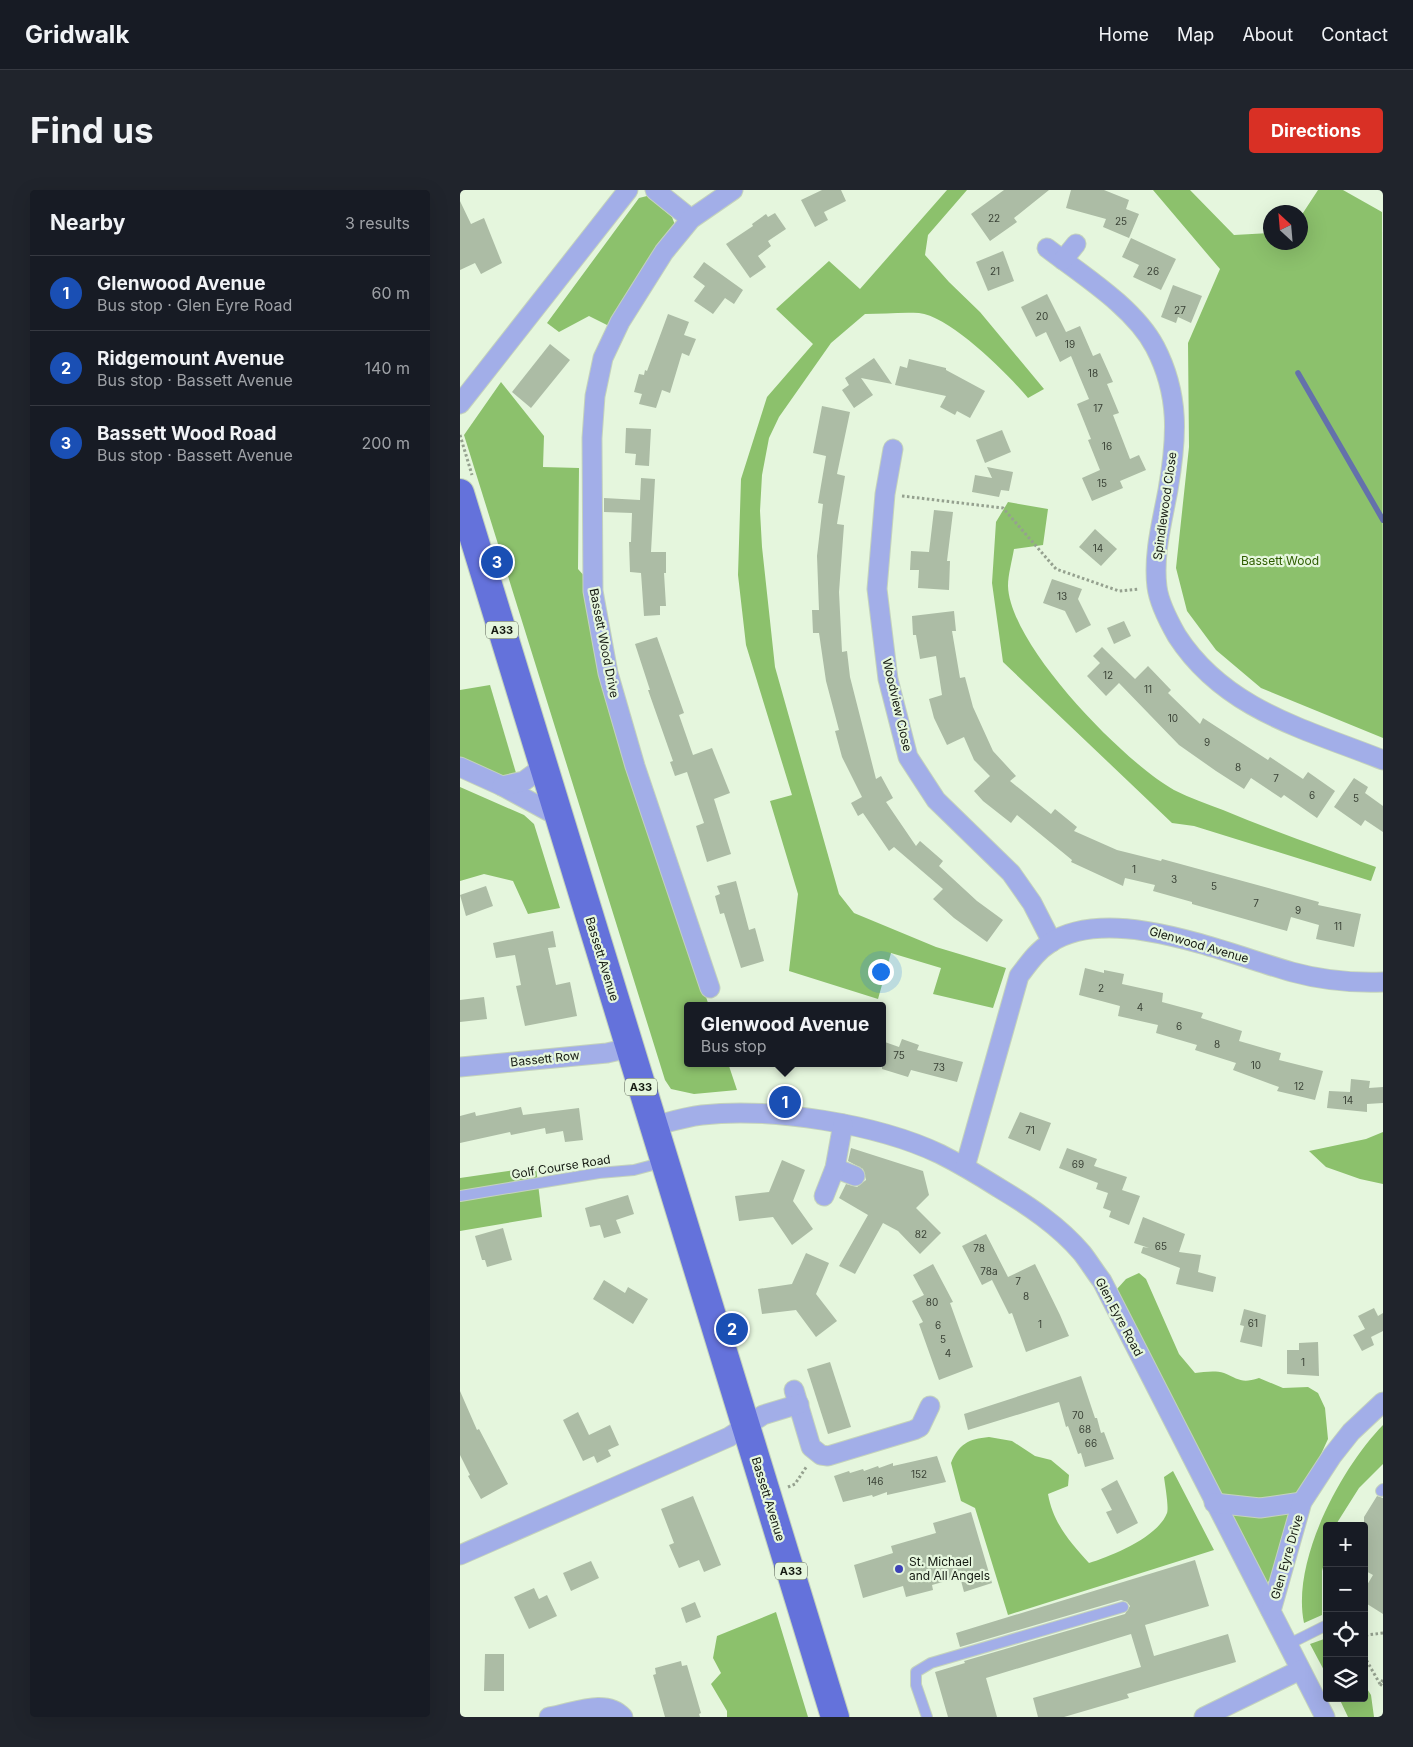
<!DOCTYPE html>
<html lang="en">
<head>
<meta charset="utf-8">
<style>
	:root { --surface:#171b24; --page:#20242c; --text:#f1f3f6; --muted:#9ea1a6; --line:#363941; --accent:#d93025 }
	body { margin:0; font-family:Inter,sans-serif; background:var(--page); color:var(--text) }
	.controls { position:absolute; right:15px; bottom:15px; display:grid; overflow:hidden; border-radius:5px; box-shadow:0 5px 20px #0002 }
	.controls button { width:45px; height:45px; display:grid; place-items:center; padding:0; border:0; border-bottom:1px solid var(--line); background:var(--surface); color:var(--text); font:25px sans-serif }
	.compass { position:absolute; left:803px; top:15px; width:45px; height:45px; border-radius:50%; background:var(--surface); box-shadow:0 5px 20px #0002; rotate:334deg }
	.you { position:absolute; left:420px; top:781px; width:18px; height:18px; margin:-12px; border:4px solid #fff; border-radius:50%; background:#1a73e8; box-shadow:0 0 0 8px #1a73e833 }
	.badge { display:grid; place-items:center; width:32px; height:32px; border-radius:50%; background:var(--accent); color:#fff; font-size:16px; font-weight:700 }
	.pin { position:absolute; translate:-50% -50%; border:2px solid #fff; box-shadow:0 1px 5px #0006 }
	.popup { position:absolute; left:224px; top:812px; width:202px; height:65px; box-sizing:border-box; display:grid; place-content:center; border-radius:5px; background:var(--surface); filter:drop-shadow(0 1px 4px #0005); font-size:16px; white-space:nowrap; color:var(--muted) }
	.popup b { font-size:19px; color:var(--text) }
	.popup::after { content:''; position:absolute; left:50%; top:100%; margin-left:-10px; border:10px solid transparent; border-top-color:var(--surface) }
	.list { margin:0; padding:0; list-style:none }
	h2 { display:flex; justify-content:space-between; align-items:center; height:65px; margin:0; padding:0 20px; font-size:21px }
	h2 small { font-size:16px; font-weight:400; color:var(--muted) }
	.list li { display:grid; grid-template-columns:32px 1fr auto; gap:15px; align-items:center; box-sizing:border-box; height:75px; padding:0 20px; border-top:1px solid var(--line) }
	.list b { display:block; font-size:19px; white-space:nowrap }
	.list p { margin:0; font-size:16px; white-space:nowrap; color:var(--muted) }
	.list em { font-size:16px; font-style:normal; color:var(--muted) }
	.icon { flex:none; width:28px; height:28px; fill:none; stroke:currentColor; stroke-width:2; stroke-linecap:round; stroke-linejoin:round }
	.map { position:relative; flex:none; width:923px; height:1527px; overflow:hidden; border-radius:5px }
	header { display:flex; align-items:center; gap:30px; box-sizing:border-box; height:70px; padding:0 25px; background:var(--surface); border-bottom:1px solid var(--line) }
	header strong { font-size:24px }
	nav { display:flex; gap:28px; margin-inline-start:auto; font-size:18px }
	.intro { display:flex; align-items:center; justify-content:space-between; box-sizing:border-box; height:120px; padding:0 30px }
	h1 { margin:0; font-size:35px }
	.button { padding:12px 22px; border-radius:5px; background:var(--accent); color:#fff; font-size:18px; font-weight:700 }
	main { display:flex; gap:30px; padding:0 30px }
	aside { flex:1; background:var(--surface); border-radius:5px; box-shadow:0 5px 20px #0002 }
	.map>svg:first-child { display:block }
	.forest { fill:#8cc16c }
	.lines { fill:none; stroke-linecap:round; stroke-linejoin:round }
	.stream { stroke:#6471ab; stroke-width:5.5 }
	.building { fill:#acbca5 }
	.lane-casing { stroke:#c4d3bc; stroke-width:12 }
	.street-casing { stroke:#c4d3bc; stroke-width:21 }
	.primary-casing { stroke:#c4d3bc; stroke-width:30 }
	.path { stroke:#95a18f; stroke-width:3; stroke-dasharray:2.5 2.5; stroke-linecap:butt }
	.lane { stroke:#a2aee8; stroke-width:10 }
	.street { stroke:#a2aee8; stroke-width:19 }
	.primary { stroke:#6472db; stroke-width:28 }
	.poi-dot { fill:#3e43b7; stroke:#e5f6dd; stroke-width:2 }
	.labels { text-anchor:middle; stroke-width:4.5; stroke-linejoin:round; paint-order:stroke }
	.number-label { font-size:10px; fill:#3a4236 }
	.shield { fill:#e5f6dd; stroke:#535b4e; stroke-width:1 }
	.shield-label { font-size:11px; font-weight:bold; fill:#141911 }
	.street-label { font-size:12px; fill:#141911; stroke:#e5f6dd }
	.park-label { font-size:12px; fill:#2e5d00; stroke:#e5f6dd }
	.poi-label { font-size:12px; fill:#141911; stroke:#e5f6dd; text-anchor:start }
</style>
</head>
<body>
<header>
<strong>Gridwalk</strong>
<nav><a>Home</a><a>Map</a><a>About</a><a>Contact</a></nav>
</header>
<div class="intro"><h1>Find us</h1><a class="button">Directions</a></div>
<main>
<aside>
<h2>Nearby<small>3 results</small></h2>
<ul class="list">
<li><span class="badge" style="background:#1a4fb4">1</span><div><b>Glenwood Avenue</b><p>Bus stop · Glen Eyre Road</p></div><em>60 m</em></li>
<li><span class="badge" style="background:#1a4fb4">2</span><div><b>Ridgemount Avenue</b><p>Bus stop · Bassett Avenue</p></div><em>140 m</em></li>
<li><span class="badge" style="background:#1a4fb4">3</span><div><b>Bassett Wood Road</b><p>Bus stop · Bassett Avenue</p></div><em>200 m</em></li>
</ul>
</aside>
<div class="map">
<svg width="923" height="1527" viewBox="0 0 923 1527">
	<rect width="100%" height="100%" fill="#e5f6dd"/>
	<g class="forest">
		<path d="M487 0H507L468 45 465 65 489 92 520 122 584 199 568 208C548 184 490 126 459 123 441 122 422 124 405 124L371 153 319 227 309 248 302 285 300 321 302 357 315 477 379 704 394 723 476 757 546 778 533 818 473 804 481 778 431 763 418 809 329 781 338 704 310 611 332 605 286 455 278 385 281 289 307 207 353 154 316 119 369 71 400 99Z"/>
		<polygon points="693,0 730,0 774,45 810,43 811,52 841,52 841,26 858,0 883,0 922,22 923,548 801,498 756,460 727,421 716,378 729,257 728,153 760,79"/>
		<polygon points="187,6 212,27 215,35 181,80 149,136 129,126 99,142 87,133 179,8"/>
		<polygon points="41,192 84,246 83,277 119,278 118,379 126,388 146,503 249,816 228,816 228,873 268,873 277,900 234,904 211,899 205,890 4,245"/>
		<path d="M548 312 588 319 583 355 554 359C552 371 548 385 548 396 550 456 664 572 714 600 730 608 747 614 763 620 813 641 865 659 916 677L911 691 734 636 712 633 543 472 532 393 536 332Z"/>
		<polygon points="30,495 56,583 39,587 0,567 0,500"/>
		<polygon points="0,597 64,625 74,634 100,718 68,724 53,691 24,684 0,691"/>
		<polygon points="923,942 923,994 900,989 866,977 849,961 906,949"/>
		<polygon points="76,977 82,1027 0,1041 0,988"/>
		<path d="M679 1083 686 1089 719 1164 735 1183C744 1182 755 1180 764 1183 779 1189 781 1194 799 1188L823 1198 848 1197 858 1203 865 1218 868 1249 850 1288 814 1383 805 1397 657 1099 666 1089Z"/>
		<path d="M923 1235V1274L899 1298 875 1336H867V1362L862 1381V1425L844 1433C831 1371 881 1278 923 1235Z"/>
		<path d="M529 1247 552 1251 575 1266 591 1270 609 1285 608 1296 588 1304C593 1333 610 1352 629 1373 652 1366 698 1347 707 1323 709 1317 705 1295 704 1287L713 1281 754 1360 548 1425 515 1318 501 1311 491 1273C499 1254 508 1249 529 1247Z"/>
		<polygon points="316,1422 348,1527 267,1527 267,1521 251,1494 261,1483 253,1468 257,1446"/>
		<polygon points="867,1448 867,1486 850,1454"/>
		<polygon points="904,1494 911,1505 914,1527 888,1527 879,1508 904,1508"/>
	</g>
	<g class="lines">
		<polyline class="stream" points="838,183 923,330"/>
	</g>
	<g class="building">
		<polygon points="362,0 381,0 386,11 364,22 368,30 355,37 341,10"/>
		<polygon points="544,0 589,0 554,28 557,32 530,51 511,24"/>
		<polygon points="611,0 644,0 669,10 666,19 679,24 669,48 643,37 646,29 606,18"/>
		<polygon points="0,11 11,34 24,28 42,73 21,84 15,73 0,80"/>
		<polygon points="315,23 326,39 308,51 311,56 298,66 306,77 290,88 266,54 293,36 292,34 306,24 308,27"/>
		<polygon points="671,48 716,69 701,100 673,87 679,75 662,67"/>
		<polygon points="543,61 554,91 528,101 516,72"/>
		<polygon points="244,72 283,100 274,114 265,108 253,124 234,111 245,96 233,87"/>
		<polygon points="713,95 742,106 731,133 718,127 716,133 701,127"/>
		<polygon points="587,104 606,142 620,136 633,166 640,163 653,192 647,194 659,223 653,225 670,269 679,265 686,280 660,291 663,298 632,311 622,288 640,280 628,250 631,249 617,214 629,209 611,166 600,172 586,142 576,147 561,117"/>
		<polygon points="208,124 229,132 224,145 236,149 229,166 222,163 210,203 202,200 196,218 179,214 182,204 174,202 179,184 184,185 185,180 187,181"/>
		<polygon points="90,154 110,170 71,218 52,202"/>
		<polygon points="414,168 432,194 401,188 413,205 394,218 382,200 389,195 385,188"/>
		<polygon points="449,169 486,178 486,180 525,201 510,228 497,221 495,225 480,217 486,206 435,195 440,176 447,178"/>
		<polygon points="362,216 390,222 377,284 385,286 377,334 384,335 379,402 382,462 387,461 390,487 416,589 421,586 433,608 426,612 456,656 460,651 483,671 479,676 517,711 543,730 527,752 494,728 473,709 483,699 434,657 429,661 403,623 398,626 391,613 402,607 382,567 375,541 379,540 366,491 359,443 353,443 352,420 359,420 357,366 363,314 358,313 366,266 353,263"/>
		<polygon points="166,238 191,239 189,276 175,275 176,264 165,263"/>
		<polygon points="542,240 551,262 525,273 516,250"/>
		<polygon points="527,277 553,282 549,301 541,300 539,307 512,302 515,285 532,288"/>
		<polygon points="181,288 195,289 191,362 206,362 206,383 204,383 206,416 200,416 200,425 184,426 181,383 170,382 169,352 171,352 172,323 144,322 144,308 180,310"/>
		<polygon points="474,320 493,322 487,371 490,371 489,400 458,398 459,380 450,380 451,361 469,362"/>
		<polygon points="635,339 657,359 641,376 619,357"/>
		<polygon points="592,389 622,399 618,409 631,435 616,443 605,421 583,413"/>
		<polygon points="494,421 496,441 492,441 500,488 505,487 513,517 533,561 556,586 550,591 591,624 595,619 617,637 614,641 657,660 701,671 702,669 819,701 859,712 858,715 901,724 894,757 856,749 859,735 831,727 827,741 732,714 732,712 693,701 695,695 665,688 663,696 611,672 612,670 557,625 551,633 523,611 514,601 530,586 514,570 504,547 487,555 474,528 469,509 482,505 476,466 460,469 456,445 453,445 452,426"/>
		<polygon points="664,431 671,446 654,454 647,438"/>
		<polygon points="197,447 224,523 219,525 233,565 252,558 270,603 254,609 271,664 247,672 236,636 244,633 227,582 215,586 210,572 213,571 188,500 190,500 175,454"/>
		<polygon points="642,457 675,489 688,476 711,500 708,503 740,534 743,528 808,570 810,567 843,589 848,582 875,601 857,628 824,605 821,608 791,588 784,599 756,581 719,555 659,493 646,506 627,486 640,473 633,466"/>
		<polygon points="894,588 908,597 905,603 923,616 923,642 905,630 901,636 874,617"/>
		<polygon points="276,691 289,740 295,738 304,771 281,778 264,723 260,724 255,706 260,704 257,696"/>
		<polygon points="26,696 33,716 6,726 0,705"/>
		<polygon points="93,741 96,757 88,758 96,795 110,792 117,826 65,836 56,796 61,795 55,765 36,768 33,753"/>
		<polygon points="625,778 644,783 644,780 664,784 662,794 703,803 702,812 743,823 741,828 782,841 779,851 821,863 819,870 863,881 855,910 817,901 819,897 773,880 776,873 735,860 737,855 696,843 698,835 658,826 660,816 619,805"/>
		<polygon points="24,807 27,829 0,832 0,810"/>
		<polygon points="442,849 459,855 457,860 503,872 497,892 451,880 448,887 422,879 422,851 439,857"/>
		<polygon points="891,889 910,891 909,898 923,897 923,913 907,914 907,922 867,918 869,901 890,902"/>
		<polygon points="61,917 63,925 119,918 123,950 105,952 103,941 86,944 85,938 51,945 50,942 0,953 0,926 15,922 16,926"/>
		<polygon points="560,922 591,933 580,961 548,948"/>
		<polygon points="391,958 463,981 469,1005 456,1018 481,1043 460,1064 438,1041 423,1033 395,1084 379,1076 408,1025 379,1008 386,994 397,997 406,990 403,979 388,971"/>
		<polygon points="607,958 637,969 634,976 667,987 662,1000 680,1006 669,1035 649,1027 651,1021 643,1018 648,1003 636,999 638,993 599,978"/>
		<polygon points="322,970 345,980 333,1011 353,1039 332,1055 313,1027 279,1031 275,1006 309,1002"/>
		<polygon points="168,1005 174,1024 156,1030 161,1043 144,1048 140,1035 130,1037 125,1018"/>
		<polygon points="683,1027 725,1044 719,1062 741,1065 738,1082 756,1087 753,1102 716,1094 720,1078 681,1063 683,1057 689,1058 674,1053"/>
		<polygon points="43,1038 52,1070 27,1077 25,1070 22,1070 15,1046"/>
		<polygon points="526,1044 548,1087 575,1074 600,1125 609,1146 566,1162 552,1123 549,1124 532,1090 522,1095 502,1056"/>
		<polygon points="346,1063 369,1073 356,1104 377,1131 356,1147 336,1120 302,1124 298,1099 332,1094"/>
		<polygon points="473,1074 493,1112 490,1113 513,1177 479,1190 459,1134 463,1132 452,1111 464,1105 453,1085"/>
		<polygon points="144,1090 165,1103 168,1097 188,1109 173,1134 133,1109"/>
		<polygon points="914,1118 918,1126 923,1123 923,1141 911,1147 914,1155 902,1161 893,1145 905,1139 898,1126"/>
		<polygon points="784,1119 806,1125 802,1157 780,1152 784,1136 780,1135"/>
		<polygon points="858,1152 859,1186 827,1184 827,1160 839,1160 839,1153"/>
		<polygon points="370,1172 391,1237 368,1244 347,1179"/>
		<polygon points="621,1186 635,1228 637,1228 641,1243 644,1242 654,1269 625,1277 621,1263 618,1264 608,1236 606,1237 599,1212 508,1240 504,1224"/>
		<polygon points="0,1201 17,1240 19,1239 48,1294 21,1309 8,1286 10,1285 0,1265"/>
		<polygon points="118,1222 129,1245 150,1235 159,1255 148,1260 151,1266 137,1273 134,1266 123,1271 103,1230"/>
		<polygon points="477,1266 486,1292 427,1305 427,1302 413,1307 412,1305 383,1312 374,1286 389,1281 390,1283 403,1279 404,1281 418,1276 419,1278 433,1273 433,1276"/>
		<polygon points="657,1290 678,1333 657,1344 646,1322 652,1320 641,1299"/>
		<polygon points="233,1306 261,1375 244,1382 239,1370 219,1378 209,1355 214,1353 201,1319"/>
		<polygon points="917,1306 923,1308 923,1424 904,1412 904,1400 913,1385 904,1380 904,1327"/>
		<polygon points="511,1322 532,1393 504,1402 500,1387 472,1395 473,1400 446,1407 443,1396 403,1408 394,1375 433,1363 431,1356 476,1343 473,1333"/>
		<polygon points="735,1370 749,1416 685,1435 694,1466 768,1444 776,1472 667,1504 669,1508 604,1527 578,1527 573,1508 681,1477 671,1444 526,1488 537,1527 488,1527 475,1482 505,1473 504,1471 665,1424 670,1416 667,1412 661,1410 500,1457 496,1443"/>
		<polygon points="131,1371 139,1388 111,1401 103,1383"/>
		<polygon points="74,1398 79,1409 87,1405 97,1426 69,1439 54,1407"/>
		<polygon points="235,1412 241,1427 226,1433 221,1418"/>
		<polygon points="25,1464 44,1464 44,1501 24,1501"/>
		<polygon points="221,1471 222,1476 227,1475 241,1523 239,1524 240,1527 205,1527 193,1485 196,1484 195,1478"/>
	</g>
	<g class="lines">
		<defs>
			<g id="lane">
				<polyline points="0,1006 139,983 174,980 204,972"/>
				<polyline points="921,1301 923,1299"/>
				<polyline points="827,1455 867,1435"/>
				<polyline points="467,1527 456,1495 456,1482 471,1473 663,1417"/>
			</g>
			<g id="street">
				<polyline points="195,0 231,29"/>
				<path d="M587 58C622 85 674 117 695 157 720 205 717 248 708 300 702 332 693 365 697 397 699 413 709 432 717 446 765 520 845 539 923 570"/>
				<polyline points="603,70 616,54"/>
				<polyline points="0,214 168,0"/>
				<polyline points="433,259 425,304 417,399 428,489 448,567 476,610 551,683 572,713 592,752"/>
				<polyline points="0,577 42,596 99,627"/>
				<polyline points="42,596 64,591 83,577"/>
				<polyline points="250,798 175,576 148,483 133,401 132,248 135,206 143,168 160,132 204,62 231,29 273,0"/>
				<polyline points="0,877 147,863 169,858"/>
				<path d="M194 936C209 932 225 927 242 925 311 917 417 934 480 964 500 974 520 986 539 998 569 1016 599 1036 622 1063 629 1072 635 1082 642 1091L865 1527"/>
				<path d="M505 977 559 786C569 773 577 761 590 753 651 713 767 764 832 782 861 790 894 793 923 792"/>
				<polyline points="375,978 395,986"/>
				<polyline points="364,1006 375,978 383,934"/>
				<polyline points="334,1200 351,1257 361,1265 368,1266 454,1240 460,1237 470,1216"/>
				<polyline points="754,1313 800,1318 842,1312"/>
				<polyline points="0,1365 269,1247 303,1225 339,1214"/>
				<polyline points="811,1421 842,1312 872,1266 891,1242 923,1212"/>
				<path d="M89 1527C112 1524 145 1507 163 1527"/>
				<polyline points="744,1527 840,1480"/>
			</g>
			<polyline id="primary" points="0,303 375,1527"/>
		</defs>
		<use href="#lane" class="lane-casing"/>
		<use href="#street" class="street-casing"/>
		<use href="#primary" class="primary-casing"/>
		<g class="path">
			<polyline points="0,245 12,285"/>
			<polyline points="442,306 543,318 596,379 659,401 679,399"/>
			<polyline points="328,1297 335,1294 347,1276"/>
			<polyline points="904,1456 907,1445 923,1443"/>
			<polyline points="904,1466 920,1494"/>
			<polyline points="923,1490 920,1494 923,1496"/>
		</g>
		<use href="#lane" class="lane"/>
		<use href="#street" class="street"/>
		<use href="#primary" class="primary"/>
	</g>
	<circle class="poi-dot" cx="439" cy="1379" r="5"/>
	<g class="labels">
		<g class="number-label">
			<text x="534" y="32">22</text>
			<text x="661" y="35">25</text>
			<text x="535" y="85">21</text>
			<text x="693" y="85">26</text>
			<text x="720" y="124">27</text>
			<text x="582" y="130">20</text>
			<text x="610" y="158">19</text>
			<text x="633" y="187">18</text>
			<text x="638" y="222">17</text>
			<text x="647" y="260">16</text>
			<text x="642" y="297">15</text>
			<text x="638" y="362">14</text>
			<text x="602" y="410">13</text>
			<text x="648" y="489">12</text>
			<text x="688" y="503">11</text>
			<text x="713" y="532">10</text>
			<text x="747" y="556">9</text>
			<text x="778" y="581">8</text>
			<text x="816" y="592">7</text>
			<text x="852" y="609">6</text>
			<text x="896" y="612">5</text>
			<text x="674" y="683">1</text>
			<text x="714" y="693">3</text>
			<text x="754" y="700">5</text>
			<text x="796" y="717">7</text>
			<text x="838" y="724">9</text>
			<text x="878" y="740">11</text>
			<text x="641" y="802">2</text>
			<text x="680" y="821">4</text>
			<text x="719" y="840">6</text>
			<text x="757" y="858">8</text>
			<text x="439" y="869">75</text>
			<text x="796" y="879">10</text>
			<text x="479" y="881">73</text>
			<text x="839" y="900">12</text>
			<text x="888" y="914">14</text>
			<text x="570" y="944">71</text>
			<text x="618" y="978">69</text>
			<text x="461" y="1048">82</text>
			<text x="701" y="1060">65</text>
			<text x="519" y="1062">78</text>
			<text x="529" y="1085">78a</text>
			<text x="558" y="1095">7</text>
			<text x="566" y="1110">8</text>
			<text x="472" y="1116">80</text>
			<text x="793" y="1137">61</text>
			<text x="580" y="1138">1</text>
			<text x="478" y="1139">6</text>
			<text x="483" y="1153">5</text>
			<text x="488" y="1167">4</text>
			<text x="843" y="1176">1</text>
			<text x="618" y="1229">70</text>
			<text x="625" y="1243">68</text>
			<text x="631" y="1257">66</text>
			<text x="459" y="1288">152</text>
			<text x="415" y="1295">146</text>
		</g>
		<g class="shield">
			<rect x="26" y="431.5" width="32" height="17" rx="4"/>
			<rect x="165" y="888.5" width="32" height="17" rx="4"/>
			<rect x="315" y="1372.5" width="32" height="17" rx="4"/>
		</g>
		<g class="shield-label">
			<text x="42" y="444">A33</text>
			<text x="181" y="901">A33</text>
			<text x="331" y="1385">A33</text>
		</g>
		<g class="street-label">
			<text transform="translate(705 316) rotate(-82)" y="4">Spindlewood Close</text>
			<text transform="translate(144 453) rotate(79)" y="4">Bassett Wood Drive</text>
			<text transform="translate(437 515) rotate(77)" y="4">Woodview Close</text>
			<text transform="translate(739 755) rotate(16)" y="4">Glenwood Avenue</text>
			<text transform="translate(142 769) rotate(73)" y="4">Bassett Avenue</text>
			<text transform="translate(85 869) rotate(-6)" y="4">Bassett Row</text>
			<text transform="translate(101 977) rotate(-9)" y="4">Golf Course Road</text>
			<text transform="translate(659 1127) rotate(62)" y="4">Glen Eyre Road</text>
			<text transform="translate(308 1309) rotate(73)" y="4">Bassett Avenue</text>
			<text transform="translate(827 1367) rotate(-74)" y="4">Glen Eyre Drive</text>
		</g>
		<g class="park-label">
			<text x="820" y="375">Bassett Wood</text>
		</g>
		<g class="poi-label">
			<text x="449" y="1376">St. Michael<tspan x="449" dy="14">and All Angels</tspan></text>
		</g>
	</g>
</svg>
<div class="controls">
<button>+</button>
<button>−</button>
<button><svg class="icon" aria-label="locate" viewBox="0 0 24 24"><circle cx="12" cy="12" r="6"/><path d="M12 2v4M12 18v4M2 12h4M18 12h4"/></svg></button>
<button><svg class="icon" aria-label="layers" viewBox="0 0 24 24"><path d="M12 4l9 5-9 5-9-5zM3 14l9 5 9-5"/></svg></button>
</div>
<svg class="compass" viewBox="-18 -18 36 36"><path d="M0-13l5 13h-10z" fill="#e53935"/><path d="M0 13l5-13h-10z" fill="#9ea1a6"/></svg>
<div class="you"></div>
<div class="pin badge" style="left:325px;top:912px;background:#1a4fb4">1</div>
<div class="popup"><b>Glenwood Avenue</b>Bus stop</div>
<div class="pin badge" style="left:272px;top:1139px;background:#1a4fb4">2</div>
<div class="pin badge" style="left:37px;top:372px;background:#1a4fb4">3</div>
</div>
</main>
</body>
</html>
